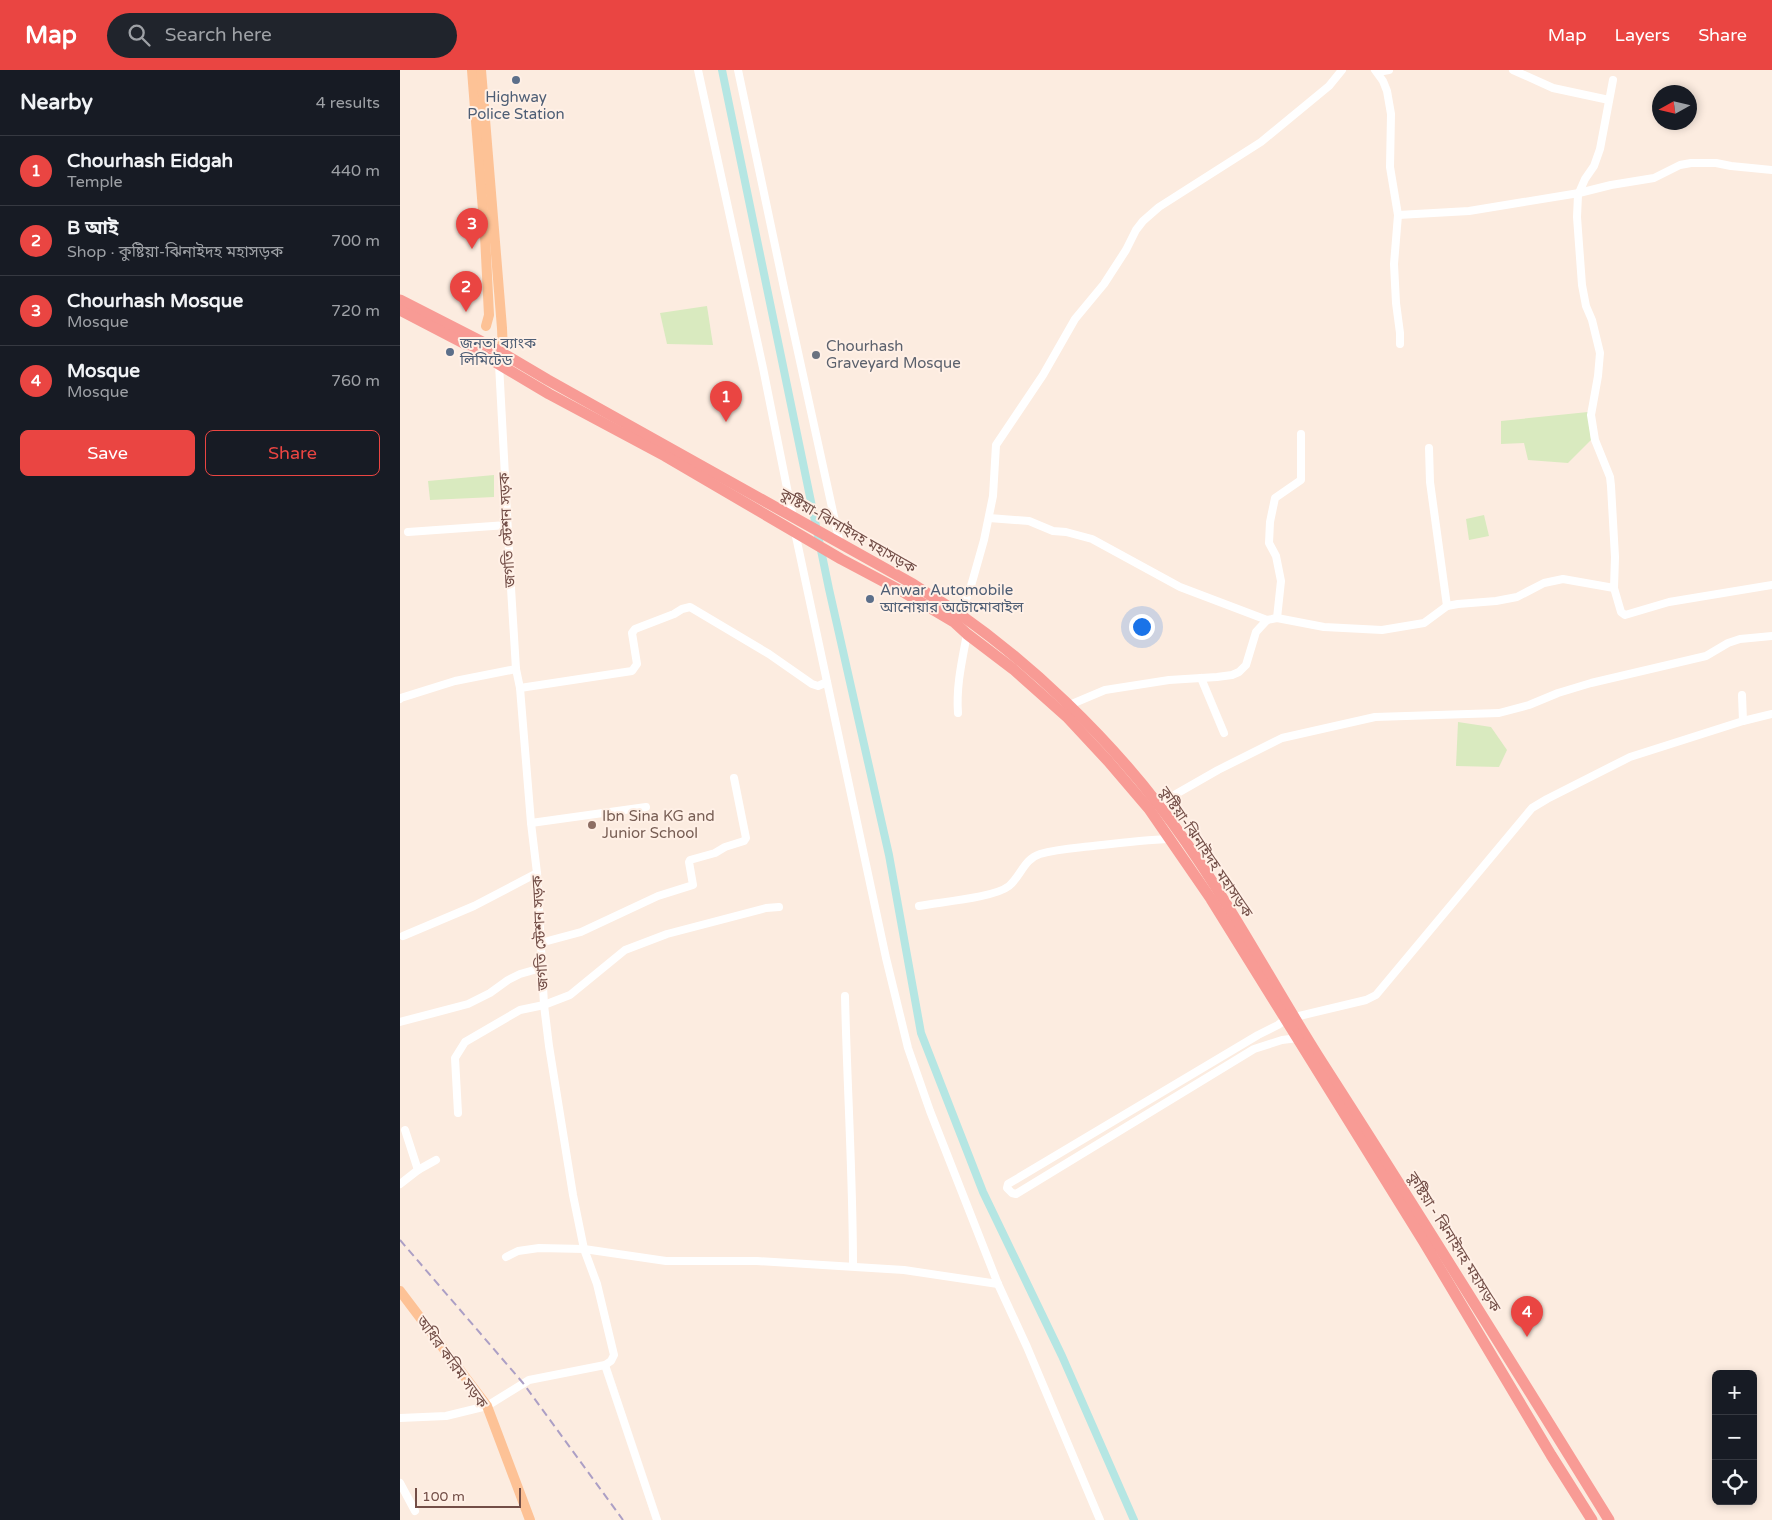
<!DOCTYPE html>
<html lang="en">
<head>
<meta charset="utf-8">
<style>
	:root { --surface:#171b24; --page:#20242c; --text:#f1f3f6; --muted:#9ea1a6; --line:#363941; --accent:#ea4542 }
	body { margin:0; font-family:"Varela Round","Noto Sans Bengali",sans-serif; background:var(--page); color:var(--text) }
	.controls { position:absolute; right:15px; bottom:15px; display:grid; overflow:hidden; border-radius:8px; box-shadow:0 2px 8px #0003 }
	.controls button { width:45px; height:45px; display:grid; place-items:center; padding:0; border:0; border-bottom:1px solid var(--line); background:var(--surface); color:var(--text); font:25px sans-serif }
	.compass { position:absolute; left:1252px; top:15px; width:45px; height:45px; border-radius:50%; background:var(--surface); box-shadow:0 2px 8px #0003; rotate:262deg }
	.scale { position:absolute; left:15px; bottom:12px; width:106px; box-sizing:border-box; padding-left:5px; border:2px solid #734e47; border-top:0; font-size:14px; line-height:18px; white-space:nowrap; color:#734e47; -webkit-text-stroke:4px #fff0e6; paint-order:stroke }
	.you { position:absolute; left:741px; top:556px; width:18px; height:18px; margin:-12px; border:4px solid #fff; border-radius:50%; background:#1a73e8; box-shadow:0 0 0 8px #1a73e833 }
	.badge { display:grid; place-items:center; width:32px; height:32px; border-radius:50%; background:var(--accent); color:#fff; font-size:16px; font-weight:700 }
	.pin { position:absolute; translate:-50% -41px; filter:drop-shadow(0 1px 2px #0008) }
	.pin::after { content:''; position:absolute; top:26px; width:18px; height:15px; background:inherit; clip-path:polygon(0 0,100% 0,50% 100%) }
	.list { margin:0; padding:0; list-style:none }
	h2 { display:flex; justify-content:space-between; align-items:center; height:65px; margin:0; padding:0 20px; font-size:21px }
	h2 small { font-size:16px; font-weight:400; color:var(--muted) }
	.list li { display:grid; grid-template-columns:32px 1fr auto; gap:15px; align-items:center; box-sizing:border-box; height:70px; padding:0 20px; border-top:1px solid var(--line) }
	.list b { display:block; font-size:19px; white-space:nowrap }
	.list p { margin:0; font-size:16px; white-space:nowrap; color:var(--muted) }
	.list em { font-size:16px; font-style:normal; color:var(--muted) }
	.actions { display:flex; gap:10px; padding:15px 20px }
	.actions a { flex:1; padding:11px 0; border:1px solid var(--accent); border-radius:8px; text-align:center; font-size:18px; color:var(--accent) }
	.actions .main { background:var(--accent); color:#fff }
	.icon { flex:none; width:28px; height:28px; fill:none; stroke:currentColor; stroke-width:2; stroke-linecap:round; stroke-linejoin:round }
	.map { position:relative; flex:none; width:1372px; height:1450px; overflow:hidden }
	header { display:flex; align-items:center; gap:30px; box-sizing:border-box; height:70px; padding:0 25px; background:var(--accent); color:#fff }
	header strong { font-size:24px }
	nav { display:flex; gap:28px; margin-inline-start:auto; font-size:18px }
	.search { width:350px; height:45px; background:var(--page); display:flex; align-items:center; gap:12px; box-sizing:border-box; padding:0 18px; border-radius:28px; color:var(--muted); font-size:19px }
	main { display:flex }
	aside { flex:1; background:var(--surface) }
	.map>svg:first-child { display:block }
	.green { fill:#d9eabf }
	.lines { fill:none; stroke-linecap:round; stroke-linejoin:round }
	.canal { stroke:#b5e6e3; stroke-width:8 }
	.minor { stroke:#fff; stroke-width:8 }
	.major { stroke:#fdc296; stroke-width:10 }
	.highway { stroke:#f89b95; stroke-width:11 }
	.rail { stroke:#ac9fc5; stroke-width:2; stroke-dasharray:8 5; stroke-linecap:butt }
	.service-dot { fill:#5c6f8a; stroke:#fff0e6; stroke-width:2 }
	.worship-dot { fill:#6b7280; stroke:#fff0e6; stroke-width:2 }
	.education-dot { fill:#8d6e63; stroke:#fff0e6; stroke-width:2 }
	.labels { text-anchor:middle; stroke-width:4; stroke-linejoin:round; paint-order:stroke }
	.service-label { font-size:15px; fill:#4e5e75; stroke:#fff0e6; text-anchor:start }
	.worship-label { font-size:15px; fill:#5b616d; stroke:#fff0e6; text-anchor:start }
	.street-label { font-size:15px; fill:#734e47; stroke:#fff0e6 }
	.education-label { font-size:15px; fill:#785e54; stroke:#fff0e6; text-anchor:start }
</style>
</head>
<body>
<header>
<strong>Map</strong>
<div class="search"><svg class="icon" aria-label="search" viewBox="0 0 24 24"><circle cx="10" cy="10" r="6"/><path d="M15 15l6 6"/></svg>Search here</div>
<nav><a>Map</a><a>Layers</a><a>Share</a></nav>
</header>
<main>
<aside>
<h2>Nearby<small>4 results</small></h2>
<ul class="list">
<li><span class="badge">1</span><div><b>Chourhash Eidgah</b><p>Temple</p></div><em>440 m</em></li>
<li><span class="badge">2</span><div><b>B আই</b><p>Shop · কুষ্টিয়া-ঝিনাইদহ মহাসড়ক</p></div><em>700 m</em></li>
<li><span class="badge">3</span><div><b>Chourhash Mosque</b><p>Mosque</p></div><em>720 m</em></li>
<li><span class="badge">4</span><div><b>Mosque</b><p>Mosque</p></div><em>760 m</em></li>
</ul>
<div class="actions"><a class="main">Save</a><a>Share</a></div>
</aside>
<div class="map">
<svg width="1372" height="1450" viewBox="0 0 1372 1450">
	<rect width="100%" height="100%" fill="#fcece0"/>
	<g class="green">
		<polygon points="307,236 313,275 267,274 260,243"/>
		<polygon points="1188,342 1191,370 1168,393 1128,390 1124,373 1101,374 1101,351"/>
		<polygon points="94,405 94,427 30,430 28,411"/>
		<polygon points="1084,445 1089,466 1069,470 1066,449"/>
		<polygon points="1058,652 1091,657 1107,680 1099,697 1056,696"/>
	</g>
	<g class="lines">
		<polyline class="canal" points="322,0 429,519 489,785 521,963 583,1122 662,1286 734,1450"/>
		<g class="minor">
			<polyline points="298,0 363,298 393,448"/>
			<polyline points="338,0 384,218 440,474"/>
			<polyline points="975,0 983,11 987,21 991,44 990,97 998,145 994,194 996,233 1000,263 1000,274"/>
			<polyline points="1113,0 1153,18 1209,30"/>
			<polyline points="978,2 989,0"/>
			<polyline points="1213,10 1200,79 1194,96 1185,109 1178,125 1177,147 1182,215 1186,236 1192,250 1200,283 1198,306 1191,345 1195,370 1210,407 1211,416 1215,487 1214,518 1221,542 1225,545 1269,532 1372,515"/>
			<polyline points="998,145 1069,141 1179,123 1211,115 1254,108 1280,95 1291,93 1316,93 1331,96 1372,100"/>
			<polyline points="1029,378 1030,412 1047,536"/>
			<polyline points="589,448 629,451 653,461 666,462 692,469 780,517 867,550"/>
			<polyline points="8,462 107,455"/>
			<polyline points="395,462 486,888 508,978 530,1041 598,1214 627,1277 700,1450"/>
			<polyline points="557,546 569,523 584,470 593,426 596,375 643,305 675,249 704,214 726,180 736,160 743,151 759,137 861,72 929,16 942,0"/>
			<polyline points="877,548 881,511 876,486 869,473 870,452 875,428 901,410 901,364"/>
			<polyline points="801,608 824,663"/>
			<polyline points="120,618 232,601 237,594 232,563 235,559 274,544 282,539 290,537 369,584 412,614 418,616 427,612"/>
			<polyline points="1342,625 1343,651"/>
			<polyline points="0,629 1,628 55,611 116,599"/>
			<polyline points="667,636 705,620 769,610 817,607 832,605 839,602 846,595 856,562 867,550 877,548 924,557 982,560 1024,553 1047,536 1058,534 1096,531 1117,527 1144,513 1163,509 1214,518"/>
			<path d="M558 643C556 616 562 591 567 564"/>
			<polyline points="755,736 818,700 882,668 975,647 1099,643 1129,635 1158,623 1191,613 1306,586 1328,573 1340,569 1372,566"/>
			<polyline points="131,753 246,737"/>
			<path d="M519 836C539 832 594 828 609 816 621 806 624 789 640 784 657 779 676 778 693 776 719 773 744 770 770 769"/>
			<polyline points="3,866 74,836 137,803"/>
			<polyline points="140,873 181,862 258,826 293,815 289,792 290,790 315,783 325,777 344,771 346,768 334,708"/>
			<path d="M445 926C447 1016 453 1106 453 1196"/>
			<polyline points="895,947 966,930 976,925 1132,738 1147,729 1230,687 1343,651 1372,644"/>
			<polyline points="886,949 878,955 858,965 608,1114 607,1118 612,1123 616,1124 854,979 882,970 898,968"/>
			<polyline points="0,952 68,934 90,923 108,910 120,904 141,898"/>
			<polyline points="58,1043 55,988 65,972 120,940 144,935 170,925 225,880 267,864 366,838 379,837"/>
			<polyline points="5,1060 18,1100"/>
			<polyline points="0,1114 18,1100 36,1090"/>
			<polyline points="106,1187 118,1181 139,1178 184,1179 266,1191 357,1191 504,1200 598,1214"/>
			<polyline points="205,1295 257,1450"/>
			<polyline points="0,1348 46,1346 87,1336 129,1310 205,1295 211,1291 214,1285 197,1214 184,1179 173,1125 149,976 144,935 137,803 131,753 120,618 116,599 111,518 99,294"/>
			<polyline points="0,1413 15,1441"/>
		</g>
		<g class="major">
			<polyline points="72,0 85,166 89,245 86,256"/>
			<polyline points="81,0 102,258 103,283 101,288"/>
			<polyline points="0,1221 87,1336 130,1450"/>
		</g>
		<g class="highway">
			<path d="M0 230 92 277 148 310 513 514C528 524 543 533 558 543 631 594 704 664 758 734 821 815 868 908 923 994 1020 1145 1115 1298 1209 1450"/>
			<polyline points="0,240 65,274 149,324 265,386 441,489 505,523 554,552 567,564 613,599 668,648 708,691 749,739 811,829 1024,1172 1151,1385 1192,1450"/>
		</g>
		<polyline class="rail" points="0,1170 123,1313 223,1450"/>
	</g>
	<g class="service-dot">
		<circle cx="116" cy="10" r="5"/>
		<circle cx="50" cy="282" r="5"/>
		<circle cx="470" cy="529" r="5"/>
	</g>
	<circle class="worship-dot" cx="416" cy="285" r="5"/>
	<circle class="education-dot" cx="192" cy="755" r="5"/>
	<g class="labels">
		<g class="service-label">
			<text x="116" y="32" text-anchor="middle">Highway<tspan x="116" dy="17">Police Station</tspan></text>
			<text x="60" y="278">জনতা ব্যাংক<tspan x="60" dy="17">লিমিটেড</tspan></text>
			<text x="480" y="525">Anwar Automobile<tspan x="480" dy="17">আনোয়ার অটোমোবাইল</tspan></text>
		</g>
		<g class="worship-label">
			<text x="426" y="281">Chourhash<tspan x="426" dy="17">Graveyard Mosque</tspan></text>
		</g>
		<g class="street-label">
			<text transform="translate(107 460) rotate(-93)" y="5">জগতি স্টেশন সড়ক</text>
			<text transform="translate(448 461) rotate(30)" y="5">কুষ্টিয়া-ঝিনাইদহ মহাসড়ক</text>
			<text transform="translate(806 782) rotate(56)" y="5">কুষ্টিয়া-ঝিনাইদহ মহাসড়ক</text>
			<text transform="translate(140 863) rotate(-93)" y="5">জগতি স্টেশন সড়ক</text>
			<text transform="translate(1054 1172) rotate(58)" y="5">কুষ্টিয়া - ঝিনাইদহ মহাসড়ক</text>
			<text transform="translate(52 1292) rotate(54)" y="5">অধির করিম সড়ক</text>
		</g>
		<g class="education-label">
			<text x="202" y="751">Ibn Sina KG and<tspan x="202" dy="17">Junior School</tspan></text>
		</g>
	</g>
</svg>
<div class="controls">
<button>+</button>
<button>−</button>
<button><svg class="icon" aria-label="locate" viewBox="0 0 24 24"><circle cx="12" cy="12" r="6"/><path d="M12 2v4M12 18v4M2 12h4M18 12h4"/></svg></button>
</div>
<svg class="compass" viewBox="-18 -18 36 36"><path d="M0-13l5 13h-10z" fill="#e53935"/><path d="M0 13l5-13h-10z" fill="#9ea1a6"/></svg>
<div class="scale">100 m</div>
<div class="you"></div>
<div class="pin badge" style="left:326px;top:352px">1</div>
<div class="pin badge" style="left:66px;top:242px">2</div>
<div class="pin badge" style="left:72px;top:179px">3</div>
<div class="pin badge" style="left:1127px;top:1267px">4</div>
</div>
</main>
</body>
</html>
